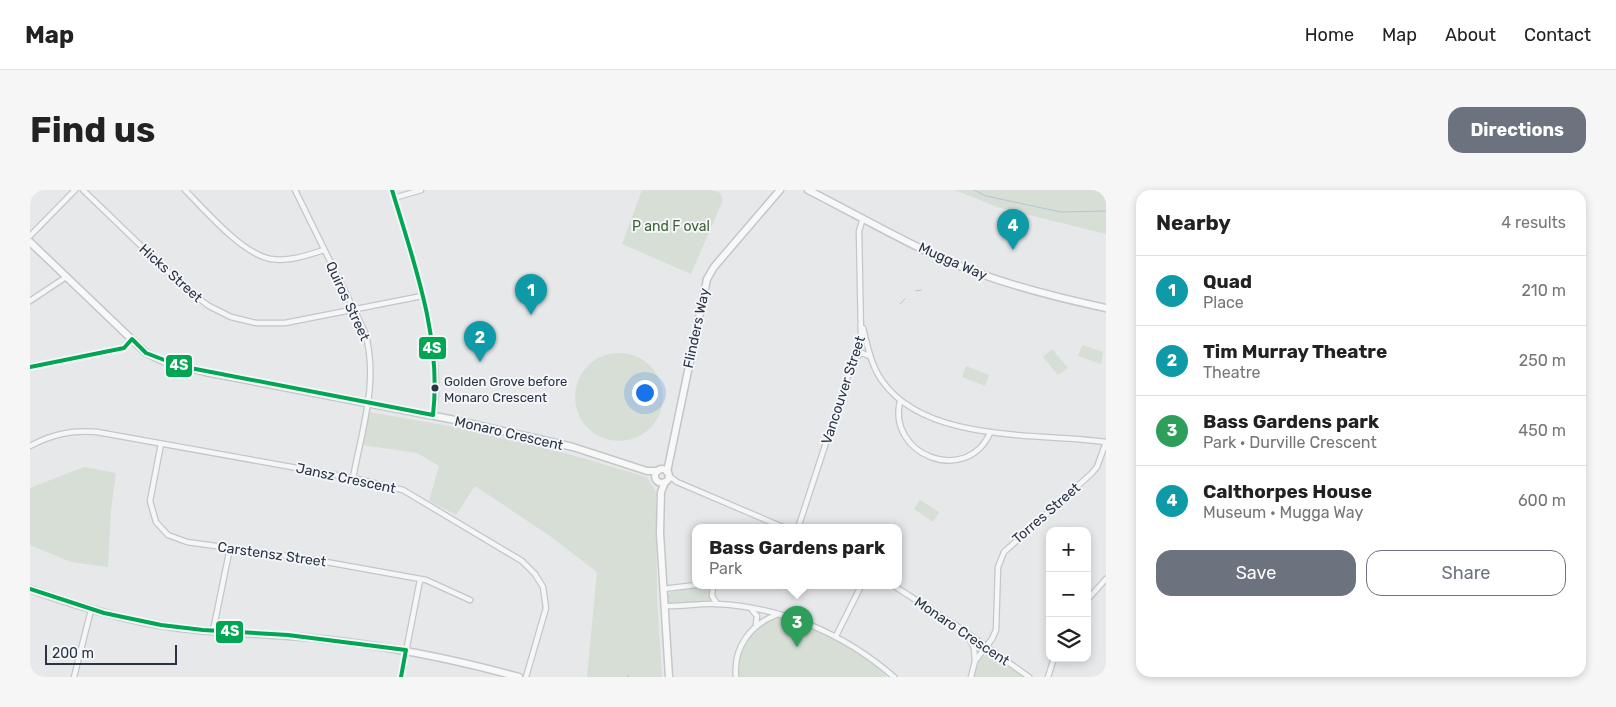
<!DOCTYPE html>
<html lang="en">
<head>
<meta charset="utf-8">
<style>
	:root { --surface:#fff; --page:#f6f6f6; --text:#222; --muted:#767676; --line:#e0e0e0; --accent:#6c737f }
	body { margin:0; font-family:Rubik,sans-serif; background:var(--page); color:var(--text) }
	.controls { position:absolute; right:15px; bottom:15px; display:grid; overflow:hidden; border-radius:10px; box-shadow:0 2px 8px #0003 }
	.controls button { width:45px; height:45px; display:grid; place-items:center; padding:0; border:0; border-bottom:1px solid var(--line); background:var(--surface); color:var(--text); font:25px sans-serif }
	.scale { position:absolute; left:15px; bottom:12px; width:132px; box-sizing:border-box; padding-left:5px; border:2px solid #2b3445; border-top:0; font-size:14px; line-height:18px; white-space:nowrap; color:#2b3445; -webkit-text-stroke:4px #f4f6f9; paint-order:stroke }
	.you { position:absolute; left:614px; top:202px; width:18px; height:18px; margin:-12px; border:4px solid #fff; border-radius:50%; background:#1a73e8; box-shadow:0 0 0 8px #1a73e833 }
	.badge { display:grid; place-items:center; width:32px; height:32px; border-radius:50%; background:var(--accent); color:#fff; font-size:16px; font-weight:700 }
	.pin { position:absolute; translate:-50% -41px; filter:drop-shadow(0 1px 2px #0008) }
	.pin::after { content:''; position:absolute; top:26px; width:18px; height:15px; background:inherit; clip-path:polygon(0 0,100% 0,50% 100%) }
	.popup { position:absolute; left:662px; top:334px; width:210px; height:65px; box-sizing:border-box; display:grid; place-content:center; border-radius:10px; background:var(--surface); filter:drop-shadow(0 1px 4px #0005); font-size:16px; white-space:nowrap; color:var(--muted) }
	.popup b { font-size:19px; color:var(--text) }
	.popup::after { content:''; position:absolute; left:50%; top:100%; margin-left:-10px; border:10px solid transparent; border-top-color:var(--surface) }
	.list { margin:0; padding:0; list-style:none }
	h2 { display:flex; justify-content:space-between; align-items:center; height:65px; margin:0; padding:0 20px; font-size:21px }
	h2 small { font-size:16px; font-weight:400; color:var(--muted) }
	.list li { display:grid; grid-template-columns:32px 1fr auto; gap:15px; align-items:center; box-sizing:border-box; height:70px; padding:0 20px; border-top:1px solid var(--line) }
	.list b { display:block; font-size:19px; white-space:nowrap }
	.list p { margin:0; font-size:16px; white-space:nowrap; color:var(--muted) }
	.list em { font-size:16px; font-style:normal; color:var(--muted) }
	.actions { display:flex; gap:10px; padding:15px 20px }
	.actions a { flex:1; padding:11px 0; border:1px solid var(--accent); border-radius:15px; text-align:center; font-size:18px; color:var(--accent) }
	.actions .main { background:var(--accent); color:#fff }
	.icon { flex:none; width:28px; height:28px; fill:none; stroke:currentColor; stroke-width:2; stroke-linecap:round; stroke-linejoin:round }
	.map { position:relative; flex:none; width:1076px; height:487px; overflow:hidden; border-radius:15px }
	header { display:flex; align-items:center; gap:30px; box-sizing:border-box; height:70px; padding:0 25px; background:var(--surface); border-bottom:1px solid var(--line) }
	header strong { font-size:24px }
	nav { display:flex; gap:28px; margin-inline-start:auto; font-size:18px }
	.intro { display:flex; align-items:center; justify-content:space-between; box-sizing:border-box; height:120px; padding:0 30px }
	h1 { margin:0; font-size:35px }
	.button { padding:12px 22px; border-radius:15px; background:var(--accent); color:#fff; font-size:18px; font-weight:700 }
	main { display:flex; gap:30px; padding:0 30px }
	aside { flex:1; background:var(--surface); border-radius:15px; box-shadow:0 2px 8px #0003 }
	.map>svg:first-child { display:block }
	.green { fill:#d6ded6 }
	.lines { fill:none; stroke-linecap:round; stroke-linejoin:round }
	.stream { stroke:#b4c4d5; stroke-width:1 }
	.street-casing { stroke:#c4c6c8; stroke-width:7 }
	.secondary-casing { stroke:#c4c6c8; stroke-width:9 }
	.street { stroke:#f5f6f7; stroke-width:4.5 }
	.secondary { stroke:#f8f8f8; stroke-width:6 }
	.bus-1-casing { stroke:#f4f6f9; stroke-width:8 }
	.bus-1 { stroke:#00a651; stroke-width:4 }
	.bus-dot { fill:#2b3445; stroke:#f4f6f9; stroke-width:2 }
	.labels { text-anchor:middle; stroke-width:4; stroke-linejoin:round; paint-order:stroke }
	.bus-label { font-size:13px; fill:#2b3445; stroke:#f4f6f9; text-anchor:start }
	.park-label { font-size:14px; fill:#3f6138; stroke:#f4f6f9 }
	.street-label { font-size:14px; fill:#2b3445; stroke:#f4f6f9 }
	.line-badge { stroke:#f4f6f9; stroke-width:2 }
	.badge-label { font-size:14px; text-anchor:middle; font-weight:bold; fill:#fff }
</style>
</head>
<body>
<header>
<strong>Map</strong>
<nav><a>Home</a><a>Map</a><a>About</a><a>Contact</a></nav>
</header>
<div class="intro"><h1>Find us</h1><a class="button">Directions</a></div>
<main>
<div class="map">
<svg width="1076" height="487" viewBox="0 0 1076 487">
	<rect width="100%" height="100%" fill="#e6e8ea"/>
	<g class="green">
		<polygon points="612,0 681,0 690,3 693,10 661,84 592,54"/>
		<polygon points="925,0 1076,0 1076,44 967,17"/>
		<polygon points="1052,155 1073,162 1071,174 1048,166"/>
		<polygon points="1022,159 1038,178 1028,185 1013,167"/>
		<circle cx="589" cy="207" r="44"/>
		<polygon points="936,176 959,185 955,196 932,187"/>
		<polygon points="339,222 430,238 521,259 617,287 626,302 627,406 632,487 557,487 567,382 520,346 445,296 426,325 399,311 409,276 387,263 332,255"/>
		<polygon points="54,277 86,283 81,320 78,377 41,372 0,355 0,298"/>
		<polygon points="890,310 909,322 903,332 884,319"/>
		<polygon points="672,396 681,396 680,404 684,412 642,414 637,411 636,406 641,402"/>
		<path d="M748 427C774 429 845 464 856 487H707C704 463 722 430 748 427Z"/>
		<polygon points="958,464 965,466 994,487 943,487 948,470"/>
	</g>
	<g class="lines">
		<g class="stream">
			<polyline points="944,0 956,6 1031,22 1076,21"/>
			<polyline points="886,101 891,100"/>
			<polyline points="870,114 875,109"/>
			<polyline points="598,485 598,487"/>
		</g>
		<defs>
			<g id="street">
				<polyline points="53,0 157,100 179,116 201,127 226,133 255,133 392,106"/>
				<path d="M155 0C176 21 212 64 241 69 259 72 278 65 294 60"/>
				<path d="M265 0 335 142C349 191 332 239 323 288"/>
				<path d="M362 0C379 59 417 166 403 225"/>
				<polyline points="364,8 391,0"/>
				<polyline points="0,46 45,0"/>
				<polyline points="0,111 36,87"/>
				<path d="M833 138C838 157 841 176 853 192 897 253 1009 243 1076 252"/>
				<polyline points="824,168 832,163 839,166"/>
				<polyline points="0,177 94,158 102,149"/>
				<path d="M870 211C857 265 936 296 960 243"/>
				<polyline points="131,254 120,311 126,332 138,345 157,352 274,368 396,390 440,410"/>
				<path d="M0 256C23 244 41 240 67 242L323 288 373 300 492 371 505 384 513 397 516 418 496 487"/>
				<polyline points="638,285 647,292 755,338"/>
				<polyline points="768,338 831,146 829,41 833,28"/>
				<polyline points="683,396 682,406 687,414"/>
				<polyline points="864,396 936,442 999,487"/>
				<polyline points="633,399 666,395"/>
				<polyline points="1057,410 1076,389"/>
				<path d="M634 416C651 417 669 413 687 414 752 417 815 444 864 487"/>
				<polyline points="722,420 727,426 726,434"/>
				<polyline points="183,441 200,358"/>
				<polyline points="936,442 944,458 945,471"/>
				<polyline points="806,446 831,396"/>
				<polyline points="44,487 61,420"/>
				<polyline points="371,487 390,390"/>
				<path d="M706 487C703 458 720 435 746 425"/>
				<polyline points="941,487 945,471 962,449 966,440 968,377 974,362 1061,284 1067,277 1076,252"/>
				<polyline points="1018,487 1024,468"/>
			</g>
			<g id="secondary">
				<path d="M778 0C821 22 864 46 908 67 961 91 1019 106 1076 118"/>
				<polyline points="0,52 116,163 133,171 175,182 420,229 495,246 543,257 617,281 628,281"/>
				<circle cx="632" cy="286" r="7"/>
				<polyline points="637,282 677,89 684,77 750,0"/>
				<polyline points="635,292 631,302 630,343 639,487"/>
				<path d="M0 399C54 419 110 435 168 440 212 444 256 444 300 450 364 457 427 470 489 487"/>
			</g>
		</defs>
		<use href="#street" class="street-casing"/>
		<use href="#secondary" class="secondary-casing"/>
		<use href="#street" class="street"/>
		<use href="#secondary" class="secondary"/>
		<defs>
			<g id="bus-1">
				<path d="M0 177 94 158 102 149 116 163 150 176 403 225C412 148 384 73 362 0"/>
				<polyline points="0,399 74,423 131,435 173,440 258,445 376,460 371,487"/>
			</g>
		</defs>
		<use href="#bus-1" class="bus-1-casing"/>
		<use href="#bus-1" class="bus-1"/>
	</g>
	<circle class="bus-dot" cx="405" cy="198" r="4.5"/>
	<g class="labels">
		<g class="bus-label">
			<text x="414" y="196">Golden Grove before<tspan x="414" dy="16">Monaro Crescent</tspan></text>
		</g>
		<g class="park-label">
			<text x="641" y="41">P and F oval</text>
		</g>
		<g class="street-label">
			<text transform="translate(923 71) rotate(24)" y="5">Mugga Way</text>
			<text transform="translate(141 83) rotate(42)" y="5">Hicks Street</text>
			<text transform="translate(318 111) rotate(65)" y="5">Quiros Street</text>
			<text transform="translate(666 138) rotate(-78)" y="5">Flinders Way</text>
			<text transform="translate(813 200) rotate(-72)" y="5">Vancouver Street</text>
			<text transform="translate(479 243) rotate(13)" y="5">Monaro Crescent</text>
			<text transform="translate(316 288) rotate(12)" y="5">Jansz Crescent</text>
			<text transform="translate(1016 323) rotate(-41)" y="5">Torres Street</text>
			<text transform="translate(242 364) rotate(8)" y="5">Carstensz Street</text>
			<text transform="translate(932 441) rotate(34)" y="5">Monaro Crescent</text>
		</g>
	</g>
	<g class="line-badge">
		<rect x="388" y="146" width="29" height="24" rx="5" fill="#00a651"/>
		<rect x="135" y="164" width="28" height="24" rx="5" fill="#00a651"/>
		<rect x="185" y="430" width="29" height="24" rx="5" fill="#00a651"/>
	</g>
	<g class="badge-label">
		<text x="402" y="163">4S</text>
		<text x="149" y="180">4S</text>
		<text x="200" y="446">4S</text>
	</g>
</svg>
<div class="controls">
<button>+</button>
<button>−</button>
<button><svg class="icon" aria-label="layers" viewBox="0 0 24 24"><path d="M12 4l9 5-9 5-9-5zM3 14l9 5 9-5"/></svg></button>
</div>
<div class="scale">200 m</div>
<div class="you"></div>
<div class="pin badge" style="left:501px;top:125px;background:#0f9aa8">1</div>
<div class="pin badge" style="left:450px;top:172px;background:#0f9aa8">2</div>
<div class="pin badge" style="left:767px;top:457px;background:#2e9e5b">3</div>
<div class="popup"><b>Bass Gardens park</b>Park</div>
<div class="pin badge" style="left:983px;top:60px;background:#0f9aa8">4</div>
</div>
<aside>
<h2>Nearby<small>4 results</small></h2>
<ul class="list">
<li><span class="badge" style="background:#0f9aa8">1</span><div><b>Quad</b><p>Place</p></div><em>210 m</em></li>
<li><span class="badge" style="background:#0f9aa8">2</span><div><b>Tim Murray Theatre</b><p>Theatre</p></div><em>250 m</em></li>
<li><span class="badge" style="background:#2e9e5b">3</span><div><b>Bass Gardens park</b><p>Park · Durville Crescent</p></div><em>450 m</em></li>
<li><span class="badge" style="background:#0f9aa8">4</span><div><b>Calthorpes House</b><p>Museum · Mugga Way</p></div><em>600 m</em></li>
</ul>
<div class="actions"><a class="main">Save</a><a>Share</a></div>
</aside>
</main>
</body>
</html>
